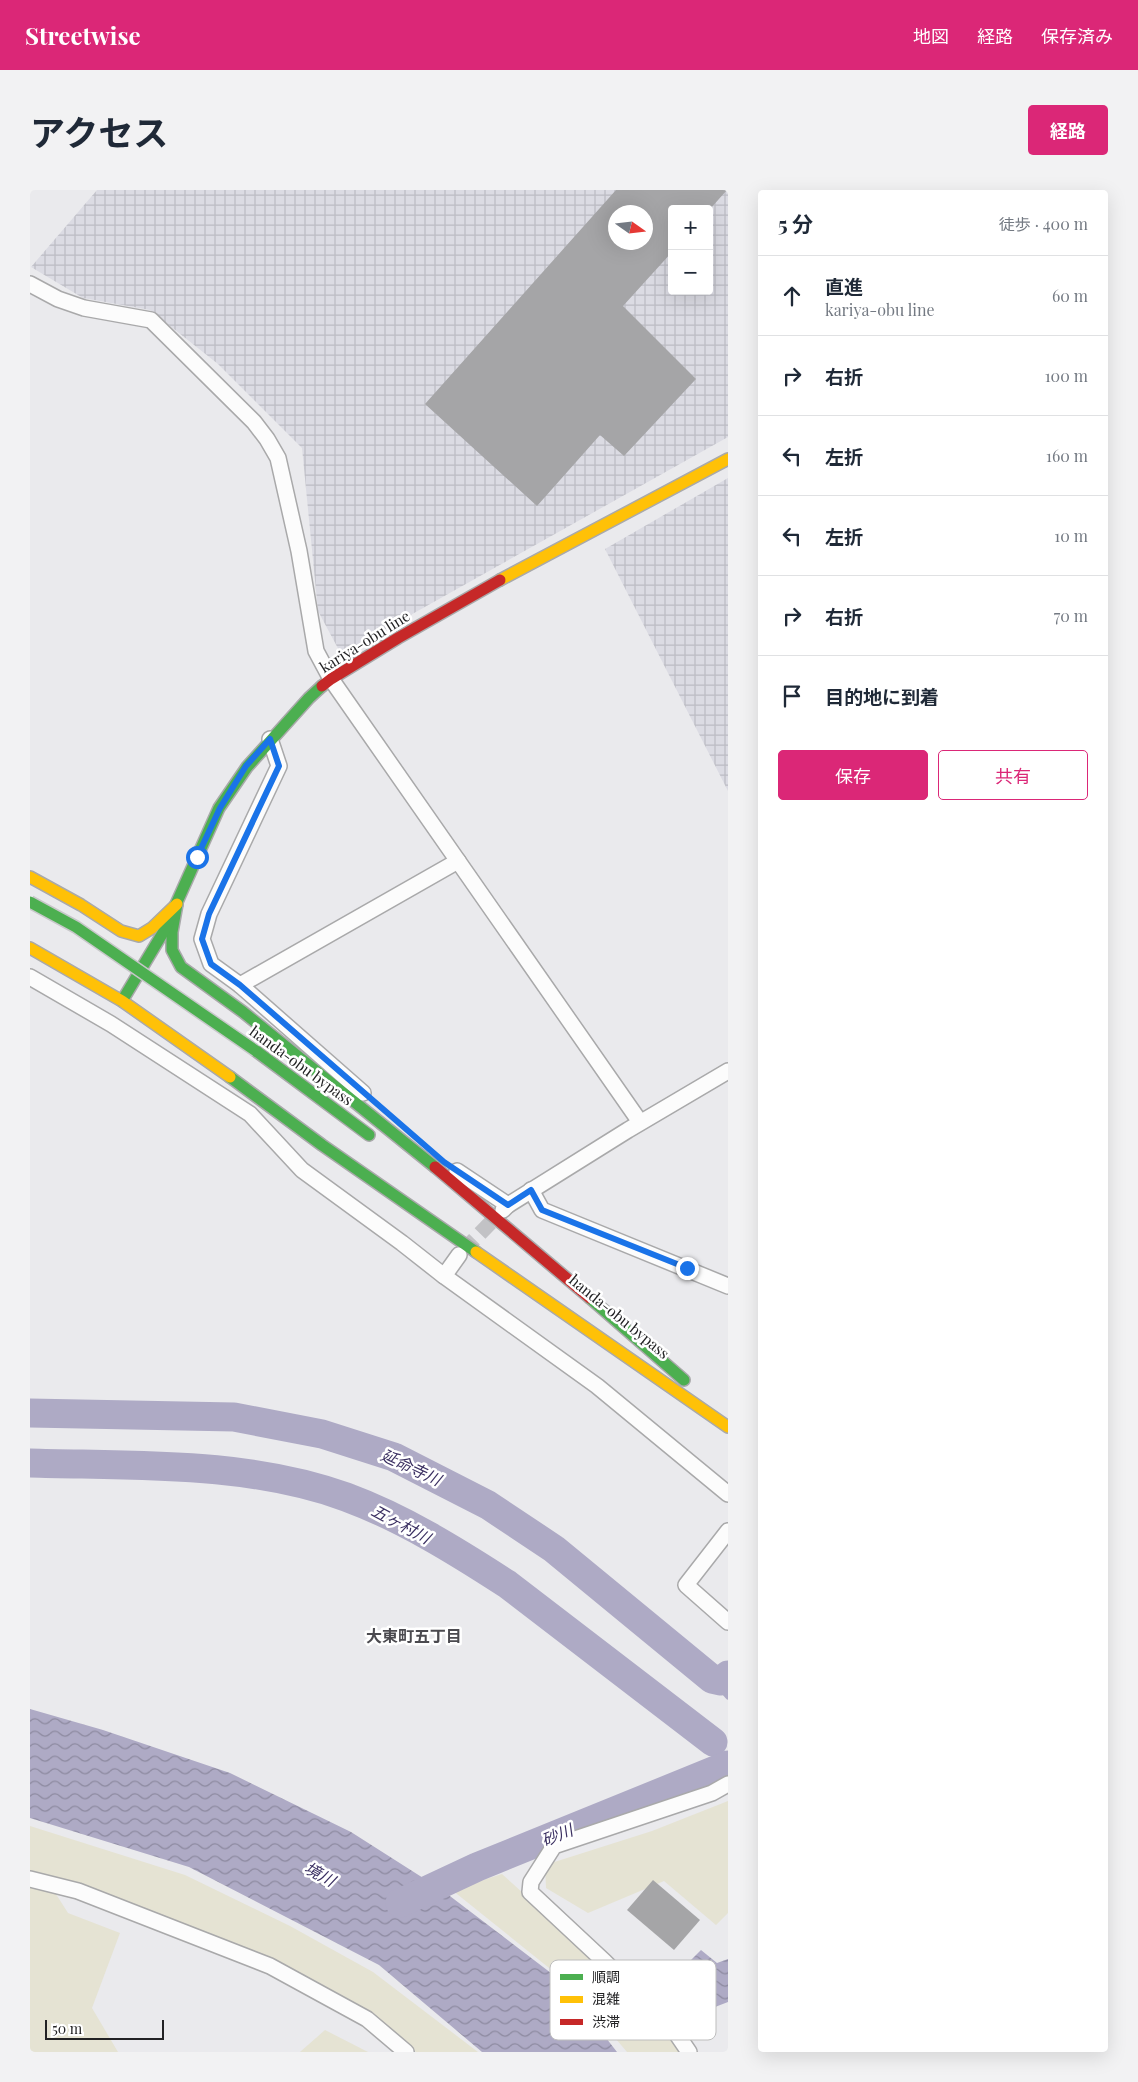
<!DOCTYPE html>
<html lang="ja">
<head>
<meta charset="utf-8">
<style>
	:root { --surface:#fff; --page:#f2f2f3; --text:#1f2937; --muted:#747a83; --line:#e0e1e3; --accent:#db2777 }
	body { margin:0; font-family:"Playfair Display","Noto Sans JP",serif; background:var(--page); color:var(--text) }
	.controls { position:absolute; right:15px; top:15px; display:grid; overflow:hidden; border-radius:5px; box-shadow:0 5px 20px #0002 }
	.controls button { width:45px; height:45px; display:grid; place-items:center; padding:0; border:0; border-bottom:1px solid var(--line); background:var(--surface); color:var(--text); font:25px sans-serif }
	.compass { position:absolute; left:578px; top:15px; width:45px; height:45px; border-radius:50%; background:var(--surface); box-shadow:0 5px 20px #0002; rotate:104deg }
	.scale { position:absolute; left:15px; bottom:12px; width:119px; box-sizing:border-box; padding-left:5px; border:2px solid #222224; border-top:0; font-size:14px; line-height:18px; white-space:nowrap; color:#222224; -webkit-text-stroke:4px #fff; paint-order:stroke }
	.stop { position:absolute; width:15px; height:15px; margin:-11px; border:4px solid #1a73e8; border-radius:50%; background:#fff }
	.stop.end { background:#1a73e8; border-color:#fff; box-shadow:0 1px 5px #0008 }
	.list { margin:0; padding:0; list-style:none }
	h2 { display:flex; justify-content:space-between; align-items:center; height:65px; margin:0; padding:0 20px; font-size:21px }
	h2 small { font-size:16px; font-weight:400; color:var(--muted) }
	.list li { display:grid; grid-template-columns:32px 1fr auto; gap:15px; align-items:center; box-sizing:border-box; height:80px; padding:0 20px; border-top:1px solid var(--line) }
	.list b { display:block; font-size:19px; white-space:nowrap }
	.list p { margin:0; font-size:16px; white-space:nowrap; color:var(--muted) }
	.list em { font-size:16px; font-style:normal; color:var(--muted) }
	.actions { display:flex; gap:10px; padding:15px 20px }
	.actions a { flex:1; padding:11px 0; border:1px solid var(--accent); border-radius:5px; text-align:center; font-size:18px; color:var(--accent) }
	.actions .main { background:var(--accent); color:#fff }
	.icon { flex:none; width:28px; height:28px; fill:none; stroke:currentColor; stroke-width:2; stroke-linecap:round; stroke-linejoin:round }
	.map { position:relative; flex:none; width:698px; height:1862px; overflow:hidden; border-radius:5px }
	header { display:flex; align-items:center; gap:30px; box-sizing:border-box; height:70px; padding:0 25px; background:var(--accent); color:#fff }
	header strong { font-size:24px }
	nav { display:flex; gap:28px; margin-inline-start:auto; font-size:18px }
	.intro { display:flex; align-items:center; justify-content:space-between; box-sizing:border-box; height:120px; padding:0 30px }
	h1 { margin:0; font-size:35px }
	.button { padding:12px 22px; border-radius:5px; background:var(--accent); color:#fff; font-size:18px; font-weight:700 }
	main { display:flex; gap:30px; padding:0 30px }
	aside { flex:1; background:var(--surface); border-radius:5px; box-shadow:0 5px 20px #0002 }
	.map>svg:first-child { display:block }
	.industrial { fill:url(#industrial-grid); fill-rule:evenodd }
	.grass { fill:#e5e3d3 }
	.water { fill:url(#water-waves) }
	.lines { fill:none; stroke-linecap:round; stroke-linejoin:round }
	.stream { stroke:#aeaac5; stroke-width:5 }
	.river { stroke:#aeaac5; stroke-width:29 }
	.building { fill:#a5a5a7; fill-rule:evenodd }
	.street-tunnel { stroke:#c2c2c5; stroke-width:15; stroke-dasharray:15 8; stroke-linecap:butt }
	.street-casing { stroke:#a9a9aa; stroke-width:18 }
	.fast-casing { stroke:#a9a9aa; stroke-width:14 }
	.slow-casing { stroke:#a9a9aa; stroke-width:14 }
	.jam-casing { stroke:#a9a9aa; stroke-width:14 }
	.street { stroke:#fcfcfc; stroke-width:15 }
	.fast { stroke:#4caf50; stroke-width:11 }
	.slow { stroke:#ffc107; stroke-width:11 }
	.jam { stroke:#c62828; stroke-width:11 }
	.fast-bridge-casing { stroke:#c7c7c9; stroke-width:14; stroke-linecap:butt }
	.fast-bridge { stroke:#4caf50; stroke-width:11 }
	.route { stroke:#1a73e8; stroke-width:6 }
	.labels { text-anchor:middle; stroke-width:5; stroke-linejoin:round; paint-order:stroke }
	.street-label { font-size:15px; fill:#222224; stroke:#fff }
	.water-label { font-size:16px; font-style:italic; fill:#3b3062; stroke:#fff }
	.neighbourhood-label { font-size:16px; font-weight:bold; fill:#4b4a4f; stroke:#fff }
	.key { fill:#fff; stroke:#bdbdbd; stroke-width:1 }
	.key-label { font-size:14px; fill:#222224 }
</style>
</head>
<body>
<header>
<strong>Streetwise</strong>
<nav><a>地図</a><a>経路</a><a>保存済み</a></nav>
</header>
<div class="intro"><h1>アクセス</h1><a class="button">経路</a></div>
<main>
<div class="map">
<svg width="698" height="1862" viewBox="0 0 698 1862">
	<defs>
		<pattern id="industrial-grid" width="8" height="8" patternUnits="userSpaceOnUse" patternTransform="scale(1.25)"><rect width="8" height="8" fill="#dbdbe3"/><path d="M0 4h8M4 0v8" fill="none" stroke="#bcbcc3"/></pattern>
		<pattern id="water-waves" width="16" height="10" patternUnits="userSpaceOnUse" patternTransform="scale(1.25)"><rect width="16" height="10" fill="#aeaac5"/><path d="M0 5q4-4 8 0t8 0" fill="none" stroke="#8d8aa0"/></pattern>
	</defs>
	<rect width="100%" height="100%" fill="#eaeaed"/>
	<g class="industrial">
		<path d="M67 0H698V247L311 464 288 421 272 258 188 174 120 120 53 108 1 77ZM642 19H679V101H642ZM586 22H616V52H586Z"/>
		<polygon points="698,288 698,601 575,359"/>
	</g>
	<g class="grass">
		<polygon points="698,1611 698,1723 686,1735 634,1691 558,1723 516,1698 515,1675 622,1641"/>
		<polygon points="0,1636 155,1685 260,1736 343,1782 448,1862 386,1862 340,1825 51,1695 0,1681"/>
		<polygon points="472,1684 542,1747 654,1862 597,1862 546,1802 562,1783 548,1772 534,1790 422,1700"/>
		<polygon points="0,1695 24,1701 38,1723 90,1743 62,1818 88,1862 0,1862"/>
		<polygon points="295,1840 338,1862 270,1862"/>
	</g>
	<g class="water">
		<polygon points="0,1519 73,1540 200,1583 321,1642 412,1700 534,1793 547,1777 557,1784 541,1803 587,1862 452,1862 349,1775 159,1677 0,1628"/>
		<polygon points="671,1760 687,1773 698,1769 698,1812 685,1817 652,1779"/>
	</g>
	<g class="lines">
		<polyline class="stream" points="682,1489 698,1507"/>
		<g class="river">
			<polyline points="0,1223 204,1227 292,1244 364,1267 458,1315 524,1359 682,1489 691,1491 698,1485"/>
			<path d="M0 1273C104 1276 217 1271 316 1307 373 1328 426 1361 477 1394L683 1552"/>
			<polyline points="370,1713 447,1677 698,1575"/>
		</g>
	</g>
	<g class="building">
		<path d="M586 0H697L680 19H642V62L593 116 666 189 594 266 570 245 507 316 395 214ZM586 22H616V52H586Z"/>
		<polygon points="623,1690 670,1730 644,1760 597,1720"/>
	</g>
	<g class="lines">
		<polyline class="street-tunnel" points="434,1060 470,1023"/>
		<defs>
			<g id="street">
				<polyline points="0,94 28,109 54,118 121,130 224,232 237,249 248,268 269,361 286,461 301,489 610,932"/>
				<polyline points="240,549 249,576 179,724 172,749 181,774 210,795 333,903"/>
				<polyline points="0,787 81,834 220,924 272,980 372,1053 414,1086 567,1196 698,1304"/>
				<polyline points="210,795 428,671"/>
				<polyline points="427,981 478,1015 473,1020"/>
				<polyline points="501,1000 512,1020 698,1096"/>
				<polyline points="478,1015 598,940 698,881"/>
				<polyline points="414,1086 429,1065"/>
				<polyline points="698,1341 656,1395 698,1432"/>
				<polyline points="0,1689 48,1701 240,1776 337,1829 376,1862"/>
				<polyline points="659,1862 646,1843 575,1772 500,1702 501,1692 524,1656 682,1603 698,1594"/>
			</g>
			<g id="fast">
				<polyline points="147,714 142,742 142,760 151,777 213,822 405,977"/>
				<polyline points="92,811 134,741 189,618 217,577 279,508 292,496"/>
				<polyline points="226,861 339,945"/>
				<polyline points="200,887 292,955 446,1062"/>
				<polyline points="560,1108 654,1190"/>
			</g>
			<g id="slow">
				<polyline points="470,390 698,269"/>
				<polyline points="0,687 51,715 91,741 109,746 122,738 147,714"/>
				<polyline points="0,758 92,811 200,887"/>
				<polyline points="446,1062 698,1237"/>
			</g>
			<g id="jam">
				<polyline points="292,496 301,489 368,448 470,390"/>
				<polyline points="405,977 560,1108"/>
			</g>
		</defs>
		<use href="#street" class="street-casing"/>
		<use href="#fast" class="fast-casing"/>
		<use href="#slow" class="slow-casing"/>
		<use href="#jam" class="jam-casing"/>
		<use href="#street" class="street"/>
		<use href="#fast" class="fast"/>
		<use href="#slow" class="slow"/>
		<use href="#jam" class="jam"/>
		<defs>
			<polyline id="fast-bridge" points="0,712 46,737 226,861"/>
		</defs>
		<use href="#fast-bridge" class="fast-bridge-casing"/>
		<use href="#fast-bridge" class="fast-bridge"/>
	</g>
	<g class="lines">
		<polyline class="route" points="167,667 190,618 216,576 240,549 249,576 179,724 172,749 181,774 210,795 414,972 478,1015 501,1000 512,1020 657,1078"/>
	</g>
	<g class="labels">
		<g class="street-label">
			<text transform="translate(335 452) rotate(-32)" y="5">kariya-obu line</text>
			<text transform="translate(271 876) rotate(36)" y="5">handa-obu bypass</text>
			<text transform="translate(589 1127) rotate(39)" y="5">handa-obu bypass</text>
		</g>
		<g class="water-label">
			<text transform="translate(381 1277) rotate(25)" y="6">延命寺川</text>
			<text transform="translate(371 1334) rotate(28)" y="6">五ヶ村川</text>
			<text transform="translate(527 1645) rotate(-22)" y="6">砂川</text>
			<text transform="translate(290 1684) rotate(29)" y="6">境川</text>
		</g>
		<g class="neighbourhood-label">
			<text x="384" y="1452">大東町五丁目</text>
		</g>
	</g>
	<rect x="520" y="1770" width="166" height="80" rx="8" class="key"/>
	<rect x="530" y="1784" width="23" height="6" fill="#4caf50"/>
	<rect x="530" y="1806" width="23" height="7" fill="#ffc107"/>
	<rect x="530" y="1829" width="23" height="6" fill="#c62828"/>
	<g class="key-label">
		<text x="562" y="1792">順調</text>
		<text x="562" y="1814">混雑</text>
		<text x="562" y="1837">渋滞</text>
	</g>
</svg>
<div class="controls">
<button>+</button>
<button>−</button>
</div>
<svg class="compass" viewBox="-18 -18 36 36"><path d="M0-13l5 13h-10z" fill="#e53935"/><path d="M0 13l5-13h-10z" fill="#747a83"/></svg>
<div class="scale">50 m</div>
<div class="stop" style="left:167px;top:667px"></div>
<div class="stop end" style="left:657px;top:1078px"></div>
</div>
<aside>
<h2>5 分<small>徒歩 · 400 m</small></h2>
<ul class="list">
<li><svg class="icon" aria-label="ahead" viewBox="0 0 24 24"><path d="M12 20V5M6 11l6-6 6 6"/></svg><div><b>直進</b><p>kariya-obu line</p></div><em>60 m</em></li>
<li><svg class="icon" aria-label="right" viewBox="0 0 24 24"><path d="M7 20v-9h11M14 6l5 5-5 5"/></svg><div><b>右折</b></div><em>100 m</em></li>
<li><svg class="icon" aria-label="left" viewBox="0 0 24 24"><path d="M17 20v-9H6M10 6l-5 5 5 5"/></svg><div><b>左折</b></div><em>160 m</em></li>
<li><svg class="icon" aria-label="left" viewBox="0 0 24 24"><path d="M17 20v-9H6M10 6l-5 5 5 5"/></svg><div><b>左折</b></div><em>10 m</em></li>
<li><svg class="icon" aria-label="right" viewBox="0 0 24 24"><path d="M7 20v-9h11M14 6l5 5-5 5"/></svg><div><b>右折</b></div><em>70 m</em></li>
<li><svg class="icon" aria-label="arrive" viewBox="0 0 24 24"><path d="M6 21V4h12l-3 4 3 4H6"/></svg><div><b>目的地に到着</b></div></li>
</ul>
<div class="actions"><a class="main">保存</a><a>共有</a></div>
</aside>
</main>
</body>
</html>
